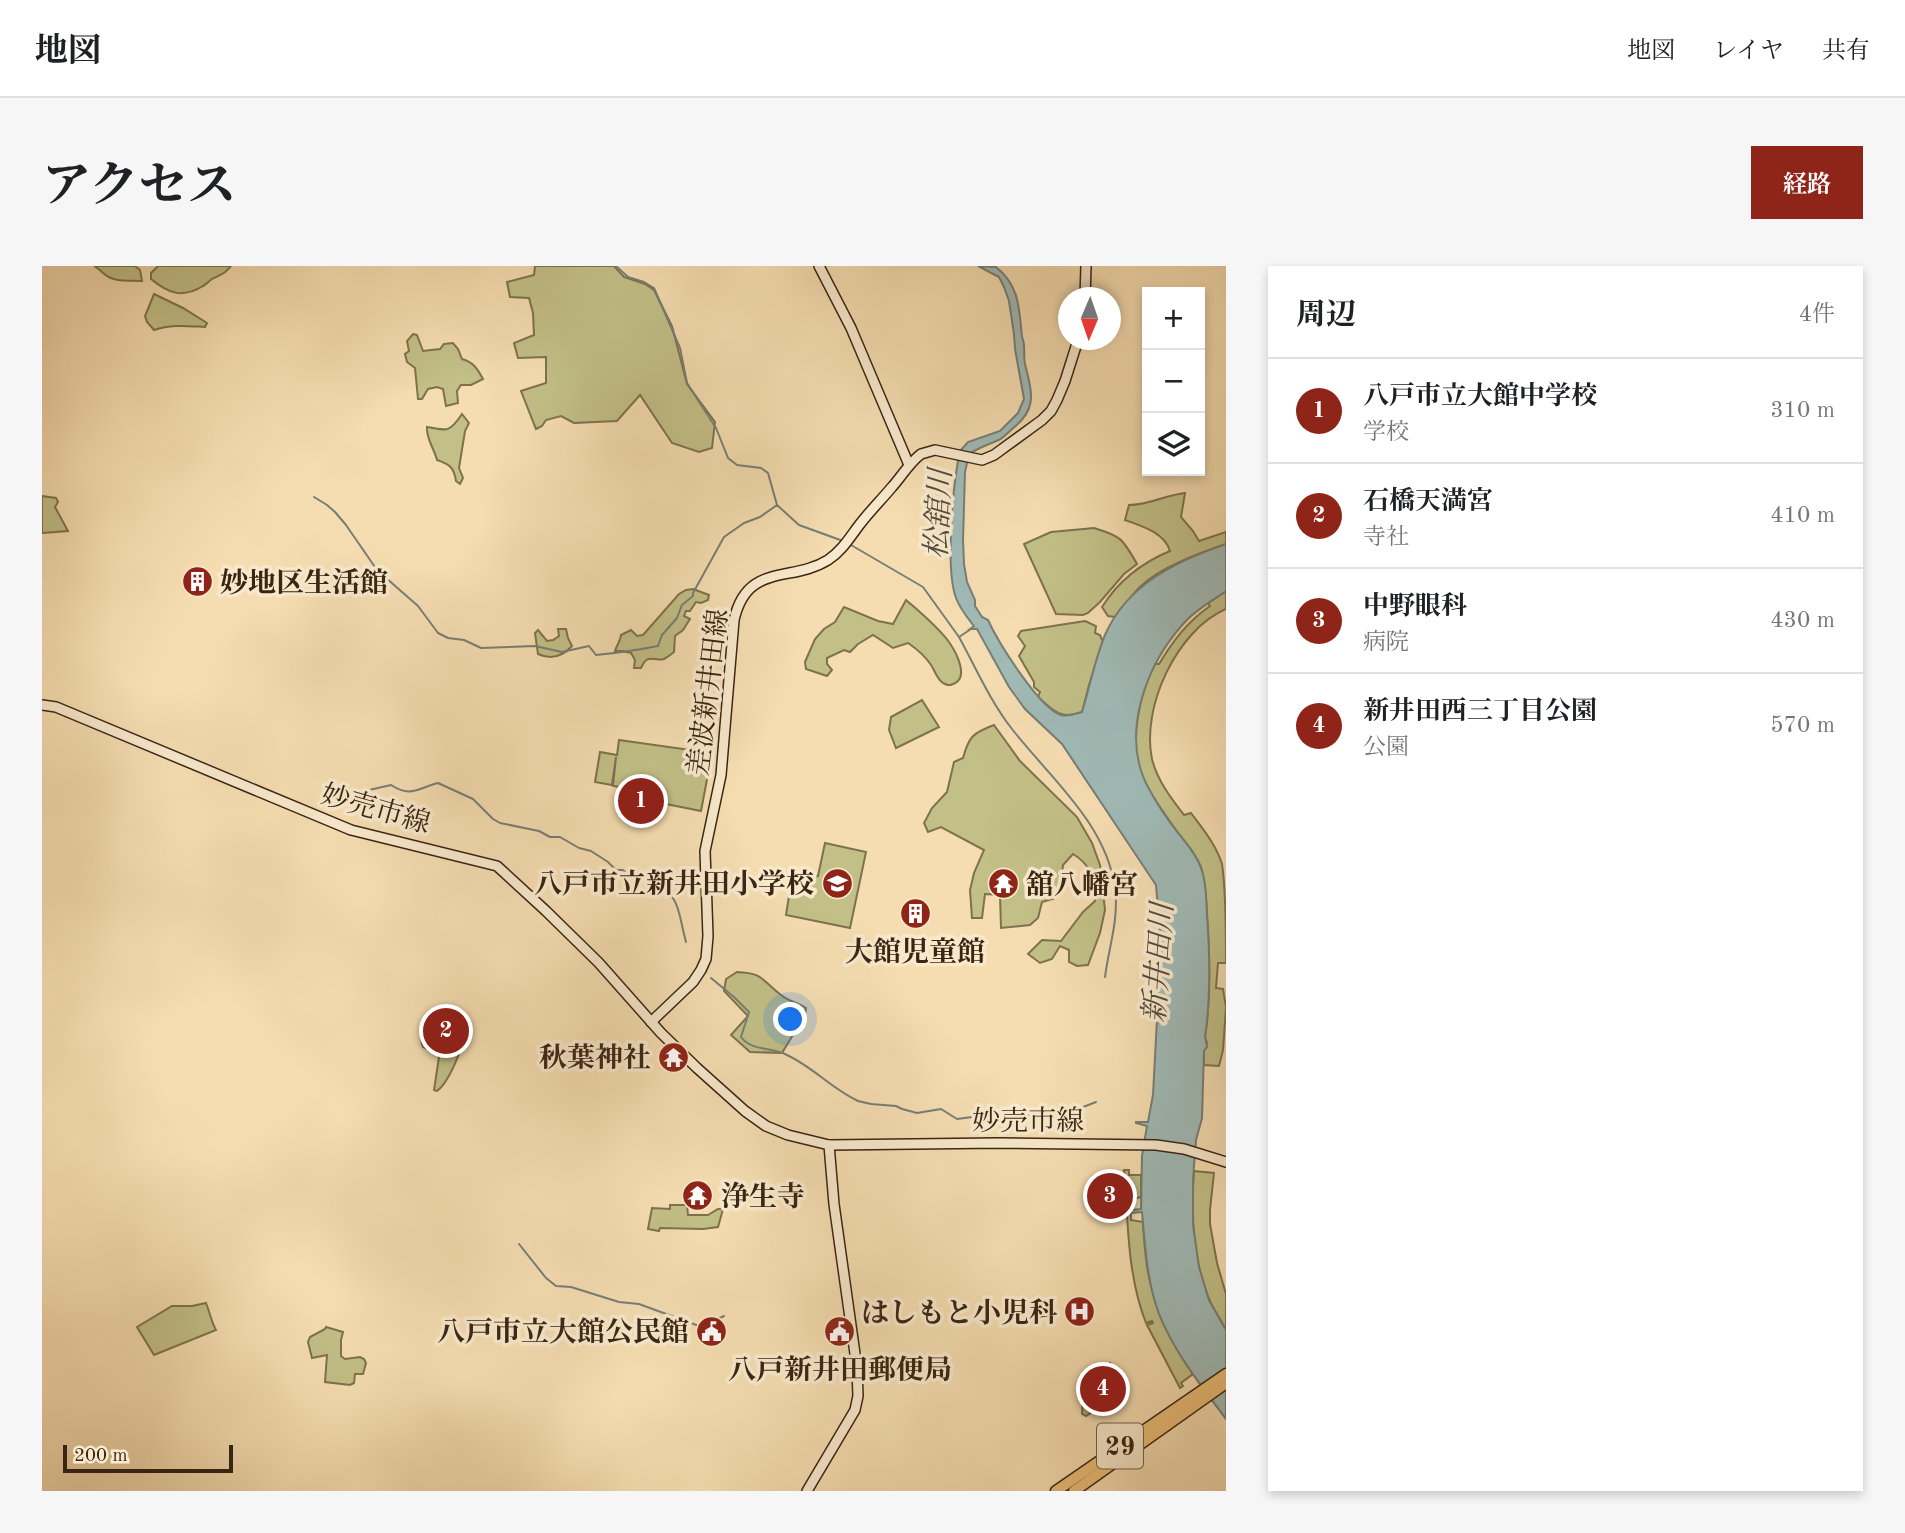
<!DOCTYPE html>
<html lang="ja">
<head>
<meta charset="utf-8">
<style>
	:root { --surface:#fff; --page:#f6f6f6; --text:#202124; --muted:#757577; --line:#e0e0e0; --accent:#8f2418 }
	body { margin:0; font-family:"Old Standard TT","Noto Serif JP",serif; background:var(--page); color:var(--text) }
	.controls { position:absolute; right:21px; top:21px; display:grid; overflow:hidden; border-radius:0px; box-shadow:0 4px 10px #0003 }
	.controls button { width:63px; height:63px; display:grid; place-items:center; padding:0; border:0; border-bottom:2px solid var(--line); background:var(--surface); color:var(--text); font:35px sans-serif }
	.compass { position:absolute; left:1016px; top:21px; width:63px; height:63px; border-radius:50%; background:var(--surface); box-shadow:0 4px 10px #0003; rotate:182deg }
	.scale { position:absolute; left:21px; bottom:18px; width:170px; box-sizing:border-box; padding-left:7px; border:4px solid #3a2513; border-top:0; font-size:19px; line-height:24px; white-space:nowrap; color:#3a2513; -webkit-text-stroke:5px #f8e9cc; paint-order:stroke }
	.you { position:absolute; left:749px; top:754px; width:24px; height:24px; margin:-18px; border:5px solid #fff; border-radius:50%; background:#1a73e8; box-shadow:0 0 0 10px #1a73e833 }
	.badge { display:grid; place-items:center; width:46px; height:46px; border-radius:50%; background:var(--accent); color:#fff; font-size:23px; font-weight:700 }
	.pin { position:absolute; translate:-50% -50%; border:4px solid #fff; box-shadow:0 2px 7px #0006 }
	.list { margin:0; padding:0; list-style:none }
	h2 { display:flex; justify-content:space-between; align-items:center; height:91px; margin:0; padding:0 28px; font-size:30px }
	h2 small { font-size:23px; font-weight:400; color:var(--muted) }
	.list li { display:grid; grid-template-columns:46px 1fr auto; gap:21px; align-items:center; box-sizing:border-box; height:105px; padding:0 28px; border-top:2px solid var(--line) }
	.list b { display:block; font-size:26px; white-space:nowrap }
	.list p { margin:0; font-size:23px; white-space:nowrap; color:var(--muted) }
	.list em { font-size:23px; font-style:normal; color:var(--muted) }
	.icon { flex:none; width:38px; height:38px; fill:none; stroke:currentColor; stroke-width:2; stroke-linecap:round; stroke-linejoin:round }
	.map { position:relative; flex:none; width:1184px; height:1225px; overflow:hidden; border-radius:0px }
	header { display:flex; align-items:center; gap:42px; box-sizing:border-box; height:98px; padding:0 35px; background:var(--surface); border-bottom:2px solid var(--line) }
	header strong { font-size:33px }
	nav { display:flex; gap:38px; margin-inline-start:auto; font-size:24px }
	.intro { display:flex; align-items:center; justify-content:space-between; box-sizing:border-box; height:168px; padding:0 42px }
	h1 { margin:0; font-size:49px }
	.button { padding:18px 32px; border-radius:0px; background:var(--accent); color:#fff; font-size:24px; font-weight:700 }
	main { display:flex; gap:42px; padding:0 42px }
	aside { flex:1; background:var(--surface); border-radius:0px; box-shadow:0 4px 10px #0003 }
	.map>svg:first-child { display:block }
	.green { fill:#c2bf87; stroke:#7e724d; stroke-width:2 }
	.water { fill:#a0bab6; stroke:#777e75; stroke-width:2 }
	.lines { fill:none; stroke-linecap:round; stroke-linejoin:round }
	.stream { stroke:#777e75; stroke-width:2 }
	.secondary-casing { stroke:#3a2513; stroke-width:12 }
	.primary-casing { stroke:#3a2513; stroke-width:13 }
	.secondary { stroke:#f8e9cc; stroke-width:9 }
	.primary { stroke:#eabe78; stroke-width:10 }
	.labels { text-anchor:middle; stroke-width:7; stroke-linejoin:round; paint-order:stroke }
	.shield { fill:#f8e9cc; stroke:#73604a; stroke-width:2 }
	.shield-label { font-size:26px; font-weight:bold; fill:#3a2513 }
	.poi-label { font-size:28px; font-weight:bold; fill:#3a2513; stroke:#f8e9cc; text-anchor:end }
	.street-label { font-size:28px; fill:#3a2513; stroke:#f8e9cc }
	.water-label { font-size:30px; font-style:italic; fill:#544a3c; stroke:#f8e9cc }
</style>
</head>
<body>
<header>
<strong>地図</strong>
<nav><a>地図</a><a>レイヤ</a><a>共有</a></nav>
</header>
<div class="intro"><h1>アクセス</h1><a class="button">経路</a></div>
<main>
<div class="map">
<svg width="1184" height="1225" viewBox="0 0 1184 1225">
	<rect width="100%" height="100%" fill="#f5ddb1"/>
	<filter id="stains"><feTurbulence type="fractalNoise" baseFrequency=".00286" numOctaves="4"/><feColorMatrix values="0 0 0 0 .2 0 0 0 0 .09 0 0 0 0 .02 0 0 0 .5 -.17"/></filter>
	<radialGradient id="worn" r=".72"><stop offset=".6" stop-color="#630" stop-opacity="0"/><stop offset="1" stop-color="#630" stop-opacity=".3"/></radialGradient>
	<g class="green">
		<path d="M52 0H93L98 4 100 15C86 14 72 17 61 7 58 4 55 1 52 0Z"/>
		<path d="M116 0H189C182 9 179 8 170 13 167 15 165 18 161 20 140 33 126 27 109 13V7Z"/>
		<polygon points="493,0 572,0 582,11 603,18 612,24 630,60 645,118 673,156 670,182 657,186 630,177 598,129 575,155 532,157 519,150 504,154 500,160 494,163 479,125 504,117 504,91 476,92 472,77 492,69 491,47 487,32 468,31 465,16 492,9"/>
		<path d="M112 28 141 42 165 57 163 61C145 60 129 58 112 64L105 56 103 50Z"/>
		<path d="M371 68 375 69 381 85 398 83 402 78 411 77 416 83 420 93C431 96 435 102 441 113L429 119H419L415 125 416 137 404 140 401 123 395 121 386 123 380 133H376L373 102 365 96 363 88 367 85 365 75Z"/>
		<path d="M420 148 427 157 423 165 417 202 421 212 418 218 414 215C412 201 407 198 395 194 392 182 384 173 385 161 406 165 408 166 420 148Z"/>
		<path d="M1143 227 1139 251 1151 265 1157 275 1184 266V278C1158 287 1118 301 1098 321 1089 330 1081 341 1073 351L1066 350 1060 341C1077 314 1099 297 1128 285 1123 267 1100 260 1083 254L1087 239C1107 239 1124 229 1143 227Z"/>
		<polygon points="0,230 14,232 16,236 13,241 26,265 0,267"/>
		<path d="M1052 262C1079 270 1081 273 1095 298L1082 308 1058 336 1046 347 1041 349 1014 348 982 278 1009 266Z"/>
		<path d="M651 323 667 329 666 334 659 337 654 336 648 345H644L642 350 648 353 641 364 633 370 632 386C629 388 626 391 622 393 611 396 606 386 599 402H592L593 394 589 387 580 385H573C575 378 578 377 579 369L589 364 595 370 601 369 637 328 644 324Z"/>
		<path d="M1184 325V343C1135 364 1099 441 1110 493 1115 514 1129 532 1142 549L1149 547C1161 563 1174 579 1180 598 1184 623 1184 669 1184 697H1176L1174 722 1181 723 1184 741 1181 784 1177 800 1162 799V785L1165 777 1163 771C1169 731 1168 689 1165 649 1164 633 1164 616 1159 601 1152 584 1139 572 1129 557 1118 541 1106 525 1099 507 1087 475 1098 428 1112 398H1117C1131 375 1145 356 1168 340L1166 337Z"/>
		<path d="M864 334C879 347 895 360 907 376 914 386 928 412 911 418 907 420 905 419 901 417 895 413 893 405 889 399 883 390 875 383 866 377L851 382 831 369 816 378 808 386 802 384 785 392V398L790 404 785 410 764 403 763 396 773 373 782 363 793 356 802 341 836 355 851 358Z"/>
		<path d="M1043 355 1054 360 1053 367 1058 369 1061 376 1047 419 1040 446C1019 454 1011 445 996 431L998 426 992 421V416L977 390 983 380 976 370 979 365Z"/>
		<path d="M516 363H524L526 372 530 380C520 391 509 394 496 388L493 367 496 364 505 375 511 374 517 370Z"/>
		<polygon points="880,434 897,461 854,482 847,464 849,451"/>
		<path d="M952 459 978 495 1035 551 1050 577 1058 599 1063 644 1058 667 1046 699 1035 700 1027 696V684L1018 680 1010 693 998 697 986 688 1000 674 1019 675 1041 646 1053 635C1051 613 1051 600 1031 588L1021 599 1019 618 1014 632 1000 636 996 652 988 659 959 662 958 629 943 628 940 652H930L928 624 932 607 942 584 899 561 886 566 882 557 890 542 905 526 912 496 921 492C927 470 931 467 952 459Z"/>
		<polygon points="577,474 670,487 659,545 584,530 585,522 571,520 574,491 570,519 553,516 558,486 575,489"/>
		<polygon points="783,577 824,586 808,662 744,649 751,605 776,610"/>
		<path d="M695 706C722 707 719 714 739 729 746 735 755 736 764 742L763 749 740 787 708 786 689 769 706 750 682 725 684 713Z"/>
		<path d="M394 744C403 745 416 754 420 764 425 777 406 817 395 825L392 824 397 791 392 786 381 781C376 770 382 749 394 744Z"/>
		<path d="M1082 904H1087V909H1099V931L1088 934 1089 954 1101 956C1102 973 1103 990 1106 1006 1113 1044 1130 1077 1151 1108L1139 1117 1141 1120 1138 1122 1105 1059 1111 1057 1110 1055 1104 1057C1085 1009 1086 954 1082 904Z"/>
		<path d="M1152 905 1172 907 1168 944V958L1175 997 1184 1028V1064C1179 1054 1172 1045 1168 1035 1150 996 1149 948 1152 905Z"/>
		<polygon points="628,939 645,939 646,949 666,949 676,943 681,943 676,961 661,963 618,962 617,965 606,963 610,942 628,943"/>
		<path d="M164 1037C168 1047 169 1055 174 1064L112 1089 95 1061 130 1040H150Z"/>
		<polygon points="284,1061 301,1066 299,1074 299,1090 303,1093 318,1091 322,1093 324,1097 321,1108 313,1108 312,1117 308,1119 283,1116 285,1089 270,1092 266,1076 268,1071 283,1063"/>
		<polygon points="1068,1097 1081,1125 1044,1150 1040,1148 1042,1105 1054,1106"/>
	</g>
	<path class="water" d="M936 0 954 1C978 20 977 43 980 71 984 79 981 89 983 98 990 127 996 143 970 163 966 167 962 171 957 174 947 178 936 182 927 188L923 206 921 274 922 298 925 316 933 334V340L940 351 946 354C956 376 997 442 1019 449 1026 451 1033 448 1040 446 1048 420 1053 393 1063 369 1085 318 1135 295 1184 278V325C1170 335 1153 344 1142 357 1104 399 1077 469 1107 523 1114 536 1123 550 1133 563 1142 575 1154 587 1159 602 1165 617 1164 634 1165 649 1168 690 1169 731 1163 771L1165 781 1162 785 1160 852 1154 874 1151 913V959L1157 1001 1167 1034 1184 1064V1153C1160 1121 1132 1086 1117 1048 1105 1016 1103 980 1100 946L1090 947V944L1099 943 1100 890 1105 860 1094 857V856H1106L1111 829 1119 677 1114 619 1020 478 983 443 967 421 935 363H928L932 360C925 351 918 343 914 332 903 302 911 217 918 185L926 176 958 165 976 147 982 133 973 83 972 68 967 35 962 21 957 11Z"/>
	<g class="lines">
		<g class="stream">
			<polyline points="574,0 586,11 602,16 612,22 638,82 645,117 674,162 686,192 695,199 719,202 726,207 735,239"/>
			<path d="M272 231 285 239 293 246 304 259 335 304 376 340 396 367 406 372 422 374 439 382 493 380 520 386 547 380 554 389C575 387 596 384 616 380L620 369 635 352 640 339 651 330V327L682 271 702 257 718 251 735 239 757 259 801 275"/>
			<polyline points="809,279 881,321 917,371 929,363"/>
			<path d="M917 371C934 402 948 435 970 463 1008 512 1064 557 1073 622 1077 654 1067 680 1063 711"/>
			<path d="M327 524 349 519C369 532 376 522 396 517L431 533 451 553 458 557 497 565 508 571H518L537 582 549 585 566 596 574 604H581L594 616H598L603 612 607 611C641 635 634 639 644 676"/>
			<path d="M669 712 692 731 707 746 699 771C709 785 730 781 745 789 771 801 790 823 816 835L829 838 854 840 860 843 875 847 899 843 915 853 938 850 957 853 971 847 977 853 996 846 1031 845 1054 836"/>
			<polyline points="477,978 504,1012 514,1020 529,1021 577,1036 597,1038 657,1060 666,1058 682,1050"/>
		</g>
		<defs>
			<g id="secondary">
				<polyline points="777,0 809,62 867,199"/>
				<polyline points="1043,32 1044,0"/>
				<polyline points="0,439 14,441 309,564 455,600 504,645 557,697 619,767 655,802 703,845 724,860 746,869 787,879 957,877 1114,879 1142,883 1184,896"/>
				<path d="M609 756 651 716 659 704 664 693 666 670 663 585 679 509 692 354C705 296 749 317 786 294 800 285 808 271 818 258 828 245 840 233 850 221 860 210 867 197 879 188L893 184 940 194 952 189 1000 154 1009 145 1015 134 1023 115 1036 74"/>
				<polyline points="765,1225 813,1144 816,1130 815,1102 792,938 787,879"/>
			</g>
			<g id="primary">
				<polyline points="1014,1225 1184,1108"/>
				<polyline points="1032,1225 1184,1117"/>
			</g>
		</defs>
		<use href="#secondary" class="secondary-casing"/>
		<use href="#primary" class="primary-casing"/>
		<use href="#secondary" class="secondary"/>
		<use href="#primary" class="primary"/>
	</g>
	<defs>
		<symbol id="building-disc" viewBox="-11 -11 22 22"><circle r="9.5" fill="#8f2418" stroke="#f8e9cc"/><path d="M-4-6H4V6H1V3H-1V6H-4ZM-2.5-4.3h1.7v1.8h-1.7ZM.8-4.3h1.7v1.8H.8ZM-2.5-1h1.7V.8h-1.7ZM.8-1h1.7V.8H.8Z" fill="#fff"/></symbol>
		<symbol id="school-disc" viewBox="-11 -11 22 22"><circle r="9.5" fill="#8f2418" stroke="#f8e9cc"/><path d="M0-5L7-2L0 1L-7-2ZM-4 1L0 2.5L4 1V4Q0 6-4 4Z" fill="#fff"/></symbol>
		<symbol id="temple-disc" viewBox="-11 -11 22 22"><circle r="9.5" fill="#8f2418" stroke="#f8e9cc"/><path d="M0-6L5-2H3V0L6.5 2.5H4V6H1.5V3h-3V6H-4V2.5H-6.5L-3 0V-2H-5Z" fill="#fff"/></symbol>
		<symbol id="hospital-disc" viewBox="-11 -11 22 22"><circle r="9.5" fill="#8f2418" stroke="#f8e9cc"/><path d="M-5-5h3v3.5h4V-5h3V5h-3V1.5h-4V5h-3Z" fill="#fff"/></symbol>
		<symbol id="civic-disc" viewBox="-11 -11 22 22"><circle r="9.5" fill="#8f2418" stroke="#f8e9cc"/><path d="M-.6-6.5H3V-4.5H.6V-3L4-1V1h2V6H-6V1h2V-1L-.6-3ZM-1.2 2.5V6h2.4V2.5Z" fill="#fff"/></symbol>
	</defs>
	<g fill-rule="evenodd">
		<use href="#building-disc" x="138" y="298" width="35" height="35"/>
		<use href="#school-disc" x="778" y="600" width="35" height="35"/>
		<use href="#temple-disc" x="944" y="600" width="35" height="35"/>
		<use href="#building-disc" x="856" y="630" width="35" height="35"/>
		<use href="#temple-disc" x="614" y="774" width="35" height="35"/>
		<use href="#temple-disc" x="638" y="912" width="35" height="35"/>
		<use href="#hospital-disc" x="1020" y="1028" width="35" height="35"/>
		<use href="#civic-disc" x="652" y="1048" width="35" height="35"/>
		<use href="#civic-disc" x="780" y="1048" width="35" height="35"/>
	</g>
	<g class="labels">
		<rect class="shield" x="1055" y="1157.5" width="46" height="45" rx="5"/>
		<g class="shield-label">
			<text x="1078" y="1189">29</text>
		</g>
		<g class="poi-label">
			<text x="178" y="326" text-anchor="start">妙地区生活館</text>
			<text x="772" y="627">八戸市立新井田小学校</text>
			<text x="984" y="628" text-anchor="start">舘八幡宮</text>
			<text x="873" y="695" text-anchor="middle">大館児童館</text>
			<text x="609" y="801">秋葉神社</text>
			<text x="679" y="940" text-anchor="start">浄生寺</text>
			<text x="1015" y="1056">はしもと小児科</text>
			<text x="647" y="1075">八戸市立大館公民館</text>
			<text x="798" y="1113" text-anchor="middle">八戸新井田郵便局</text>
		</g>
		<g class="street-label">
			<text transform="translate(665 426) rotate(-83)" y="10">差波新井田線</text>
			<text transform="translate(334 542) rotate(16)" y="10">妙売市線</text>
			<text x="986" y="864">妙売市線</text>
		</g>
		<g class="water-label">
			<text transform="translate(896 248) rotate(-87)" y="10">松舘川</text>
			<text transform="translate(1116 697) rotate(-86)" y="10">新井田川</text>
		</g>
	</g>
	<rect width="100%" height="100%" filter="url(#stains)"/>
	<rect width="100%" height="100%" fill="url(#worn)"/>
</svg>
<div class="controls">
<button>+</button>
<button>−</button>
<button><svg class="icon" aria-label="layers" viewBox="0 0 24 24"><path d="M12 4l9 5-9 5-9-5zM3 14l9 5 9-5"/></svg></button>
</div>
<svg class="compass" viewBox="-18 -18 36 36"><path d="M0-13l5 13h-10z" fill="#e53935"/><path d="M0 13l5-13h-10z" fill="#757577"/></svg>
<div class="scale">200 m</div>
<div class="you"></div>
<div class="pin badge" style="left:599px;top:535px">1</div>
<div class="pin badge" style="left:404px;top:765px">2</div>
<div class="pin badge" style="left:1068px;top:930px">3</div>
<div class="pin badge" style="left:1061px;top:1123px">4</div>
</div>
<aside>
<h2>周辺<small>4件</small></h2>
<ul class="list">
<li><span class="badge">1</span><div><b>八戸市立大館中学校</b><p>学校</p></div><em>310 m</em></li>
<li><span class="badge">2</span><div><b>石橋天満宮</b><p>寺社</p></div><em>410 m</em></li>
<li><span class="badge">3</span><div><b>中野眼科</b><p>病院</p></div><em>430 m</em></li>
<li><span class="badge">4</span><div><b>新井田西三丁目公園</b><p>公園</p></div><em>570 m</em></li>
</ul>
</aside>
</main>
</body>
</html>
